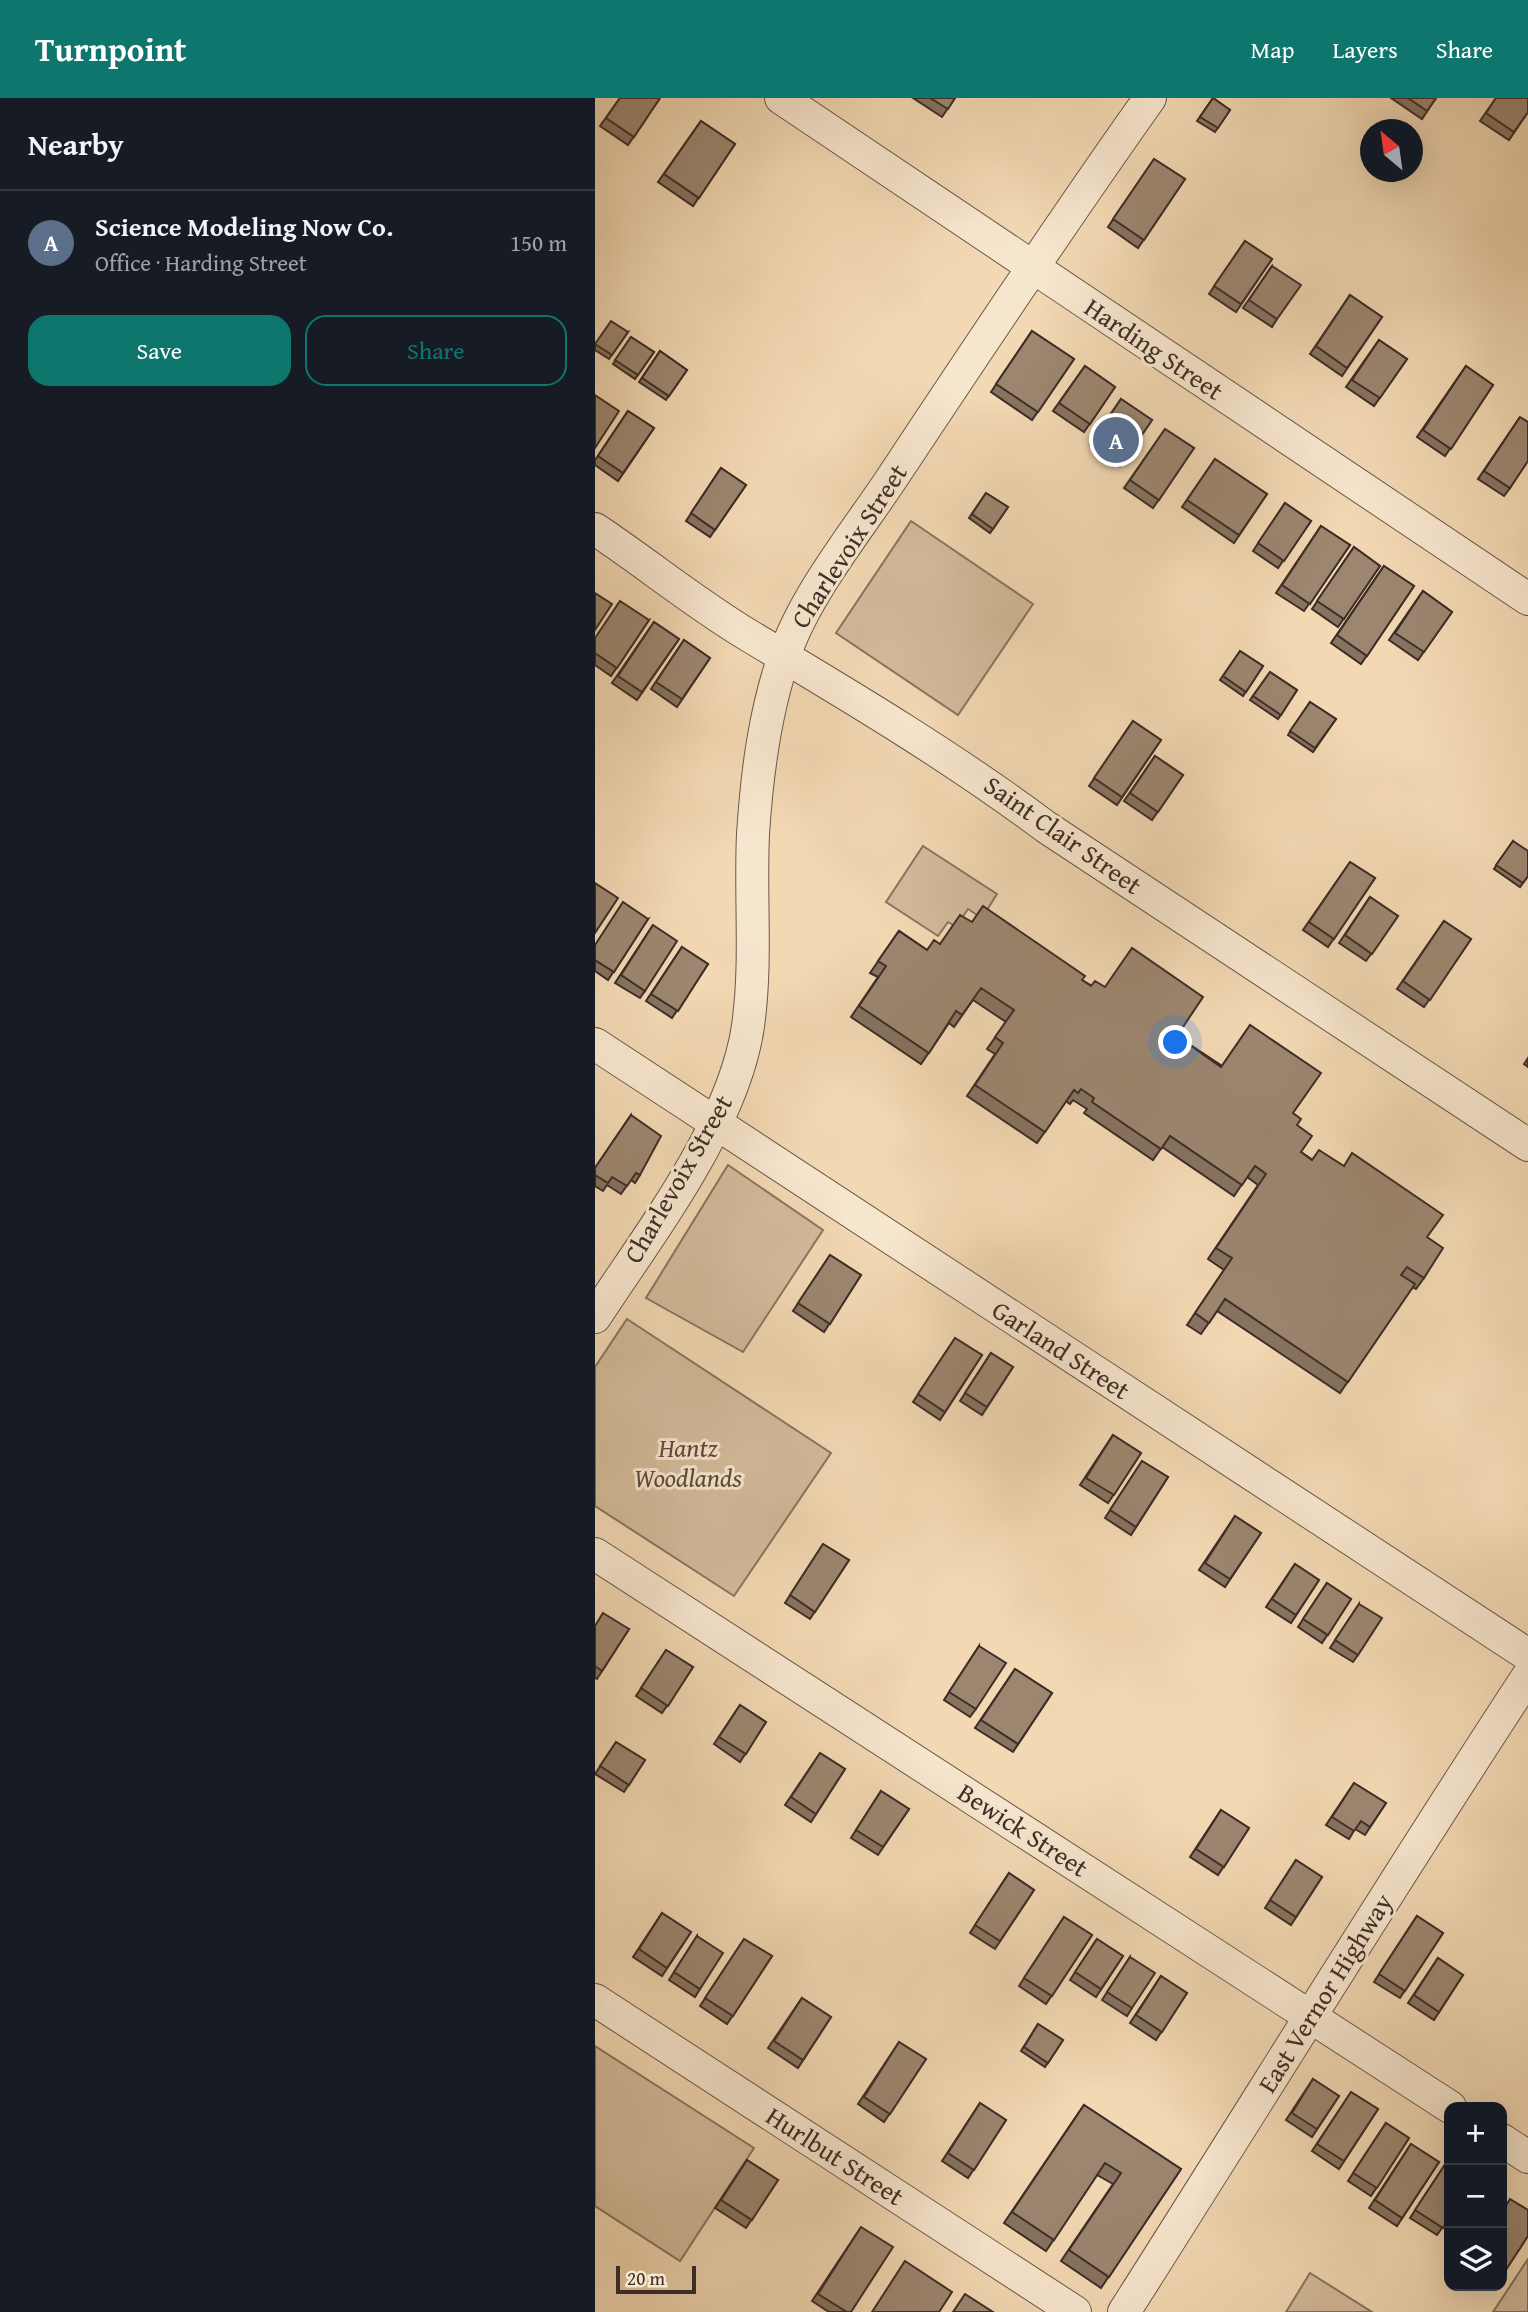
<!DOCTYPE html>
<html lang="en">
<head>
<meta charset="utf-8">
<style>
	:root { --surface:#171b24; --page:#242831; --text:#f1f3f6; --muted:#9ea1a6; --line:#363941; --accent:#0f766e }
	body { margin:0; font-family:"Gentium Book Plus",serif; background:var(--page); color:var(--text) }
	.controls { position:absolute; right:21px; bottom:21px; display:grid; overflow:hidden; border-radius:14px; box-shadow:0 7px 28px #0002 }
	.controls button { width:63px; height:63px; display:grid; place-items:center; padding:0; border:0; border-bottom:2px solid var(--line); background:var(--surface); color:var(--text); font:35px sans-serif }
	.compass { position:absolute; left:765px; top:21px; width:63px; height:63px; border-radius:50%; background:var(--surface); box-shadow:0 7px 28px #0002; rotate:331deg }
	.scale { position:absolute; left:21px; bottom:18px; width:80px; box-sizing:border-box; padding-left:7px; border:4px solid #3e2d27; border-top:0; font-size:19px; line-height:24px; white-space:nowrap; color:#3e2d27; -webkit-text-stroke:5px #f7e6ce; paint-order:stroke }
	.you { position:absolute; left:581px; top:945px; width:24px; height:24px; margin:-18px; border:5px solid #fff; border-radius:50%; background:#1a73e8; box-shadow:0 0 0 10px #1a73e833 }
	.badge { display:grid; place-items:center; width:46px; height:46px; border-radius:50%; background:var(--accent); color:#fff; font-size:23px; font-weight:700 }
	.pin { position:absolute; translate:-50% -50%; border:4px solid #fff; box-shadow:0 2px 7px #0006 }
	.list { margin:0; padding:0; list-style:none }
	h2 { display:flex; justify-content:space-between; align-items:center; height:91px; margin:0; padding:0 28px; font-size:30px }
	h2 small { font-size:23px; font-weight:400; color:var(--muted) }
	.list li { display:grid; grid-template-columns:46px 1fr auto; gap:21px; align-items:center; box-sizing:border-box; height:105px; padding:0 28px; border-top:2px solid var(--line) }
	.list b { display:block; font-size:26px; white-space:nowrap }
	.list p { margin:0; font-size:23px; white-space:nowrap; color:var(--muted) }
	.list em { font-size:23px; font-style:normal; color:var(--muted) }
	.actions { display:flex; gap:14px; padding:21px 28px }
	.actions a { flex:1; padding:16px 0; border:2px solid var(--accent); border-radius:21px; text-align:center; font-size:24px; color:var(--accent) }
	.actions .main { background:var(--accent); color:#fff }
	.icon { flex:none; width:38px; height:38px; fill:none; stroke:currentColor; stroke-width:2; stroke-linecap:round; stroke-linejoin:round }
	.map { position:relative; flex:none; width:933px; height:2214px; overflow:hidden }
	header { display:flex; align-items:center; gap:42px; box-sizing:border-box; height:98px; padding:0 35px; background:var(--accent); color:#fff }
	header strong { font-size:33px }
	nav { display:flex; gap:38px; margin-inline-start:auto; font-size:24px }
	main { display:flex }
	aside { flex:1; background:var(--surface) }
	.map>svg:first-child { display:block }
	.green { fill:#d3bb9b; stroke:#887461; stroke-width:2 }
	.lines { fill:none; stroke-linecap:round; stroke-linejoin:round }
	.minor-casing { stroke:#6b584a; stroke-width:34 }
	.minor { stroke:#f7e6ce; stroke-width:32 }
	.wall { fill:#867360; stroke:#3e2d27; stroke-width:2 }
	.building { fill:#9c8670; stroke:#3e2d27; stroke-width:2 }
	.labels { text-anchor:middle; stroke-width:6; stroke-linejoin:round; paint-order:stroke }
	.street-label { font-size:26px; fill:#3e2d27; stroke:#f7e6ce }
	.park-label { font-size:26px; font-style:italic; fill:#5c493e; stroke:#f7e6ce }
</style>
</head>
<body>
<header>
<strong>Turnpoint</strong>
<nav><a>Map</a><a>Layers</a><a>Share</a></nav>
</header>
<main>
<aside>
<h2>Nearby<small></small></h2>
<ul class="list">
<li><span class="badge" style="background:#5c6f8a">A</span><div><b>Science Modeling Now Co.</b><p>Office · Harding Street</p></div><em>150 m</em></li>
</ul>
<div class="actions"><a class="main">Save</a><a>Share</a></div>
</aside>
<div class="map">
<svg width="933" height="2214" viewBox="0 0 933 2214">
	<rect width="100%" height="100%" fill="#f2d8b3"/>
	<filter id="stains"><feTurbulence type="fractalNoise" baseFrequency=".00286" numOctaves="4"/><feColorMatrix values="0 0 0 0 .2 0 0 0 0 .09 0 0 0 0 .02 0 0 0 .5 -.17"/></filter>
	<radialGradient id="worn" r=".72"><stop offset=".6" stop-color="#630" stop-opacity="0"/><stop offset="1" stop-color="#630" stop-opacity=".3"/></radialGradient>
	<g class="green">
		<polygon points="316,423 438,506 363,617 241,535"/>
		<polygon points="328,748 402,796 387,820 373,811 361,829 353,824 343,838 291,804"/>
		<polygon points="133,1067 228,1132 148,1254 51,1200"/>
		<polygon points="32,1221 236,1355 139,1498 0,1408 0,1269"/>
		<polygon points="0,1948 159,2050 85,2163 0,2108"/>
		<polygon points="933,2161 933,2214 898,2214"/>
		<polygon points="715,2175 777,2214 691,2214"/>
	</g>
	<g class="lines">
		<defs>
			<g id="minor">
				<polyline points="186,0 933,501"/>
				<path d="M0 431C51 465 100 505 153 537 255 598 356 658 451 729L933 1047"/>
				<polyline points="0,946 933,1557"/>
				<path d="M0 1219C54 1136 139 1027 153 928 162 864 155 800 158 736 162 674 170 611 191 553 212 494 264 430 299 377 383 250 467 124 555 0"/>
				<polyline points="0,1456 855,2009"/>
				<polyline points="0,1902 480,2214"/>
				<polyline points="907,2042 933,2059"/>
				<path d="M529 2214C664 2002 795 1788 933 1578"/>
			</g>
		</defs>
		<use href="#minor" class="minor-casing"/>
		<use href="#minor" class="minor"/>
	</g>
	<g class="wall">
		<polygon points="25,0 65,0 33,47 5,28"/>
		<polygon points="318,0 360,0 347,19"/>
		<polygon points="618,0 635,12 620,34 602,23"/>
		<polygon points="796,0 841,0 827,21"/>
		<polygon points="901,0 933,14 914,42 885,23"/>
		<polygon points="106,23 140,46 98,108 63,84"/>
		<polygon points="559,61 590,81 543,150 513,129"/>
		<polygon points="650,143 677,161 641,214 614,196"/>
		<polygon points="677,168 682,221 677,229 648,210"/>
		<polygon points="755,197 787,219 747,278 715,256"/>
		<polygon points="437,233 479,261 437,322 396,294"/>
		<polygon points="33,234 14,261 0,252 0,246"/>
		<polygon points="36,239 59,254 40,281 18,266"/>
		<polygon points="784,242 812,261 779,308 751,289"/>
		<polygon points="65,253 92,272 71,302 44,284"/>
		<polygon points="490,268 520,289 489,334 458,313"/>
		<polygon points="871,268 898,287 850,358 822,339"/>
		<polygon points="526,301 557,322 525,368 495,347"/>
		<polygon points="33,313 59,330 23,383 0,367 0,362"/>
		<polygon points="925,319 915,390 909,398 883,381"/>
		<polygon points="570,331 599,350 558,410 529,390"/>
		<polygon points="620,361 672,396 639,445 587,409"/>
		<polygon points="126,370 151,387 115,439 91,423"/>
		<polygon points="391,395 413,409 395,435 374,420"/>
		<polygon points="690,405 716,423 683,470 658,453"/>
		<polygon points="726,428 755,447 709,513 681,495"/>
		<polygon points="759,449 785,468 743,529 717,511"/>
		<polygon points="789,468 819,488 766,566 736,545"/>
		<polygon points="828,493 857,514 823,562 794,542"/>
		<polygon points="54,522 16,578 0,567 0,540"/>
		<polygon points="59,524 84,541 42,602 17,585"/>
		<polygon points="89,542 115,560 82,609 56,591"/>
		<polygon points="645,553 668,568 648,598 625,582"/>
		<polygon points="675,574 702,592 683,621 655,602"/>
		<polygon points="715,604 741,621 718,654 693,637"/>
		<polygon points="538,623 566,642 522,707 494,688"/>
		<polygon points="560,658 588,677 557,722 529,703"/>
		<polygon points="918,743 933,778 925,789 899,771"/>
		<polygon points="755,764 780,780 733,849 708,832"/>
		<polygon points="775,799 803,818 771,863 744,845"/>
		<polygon points="53,821 13,882 0,873 0,847"/>
		<polygon points="849,823 876,841 829,909 802,891"/>
		<polygon points="377,824 487,882 582,938 698,1015 702,1027 706,1054 832,1139 829,1180 821,1191 817,1189 745,1295 622,1213 606,1236 592,1227 629,1172 613,1161 663,1087 652,1079 639,1098 567,1049 558,1062 489,1015 492,1011 478,1002 475,1006 471,1003 442,1045 372,998 400,956 392,951 411,924 378,902 359,929 354,925 326,966 256,919 283,879 275,875 304,833 332,852 345,846"/>
		<polygon points="58,827 50,893 45,900 20,885"/>
		<polygon points="87,849 113,866 77,920 51,903"/>
		<polygon points="933,960 933,969 929,966"/>
		<polygon points="36,1017 45,1077 40,1085 36,1082 26,1096 12,1087 8,1093 0,1088 0,1070"/>
		<polygon points="235,1157 266,1177 229,1234 198,1213"/>
		<polygon points="360,1240 387,1257 345,1322 318,1304"/>
		<polygon points="396,1255 418,1269 387,1317 365,1303"/>
		<polygon points="518,1337 546,1355 513,1405 485,1387"/>
		<polygon points="547,1363 573,1379 536,1437 510,1420"/>
		<polygon points="640,1418 666,1435 630,1489 604,1472"/>
		<polygon points="228,1446 254,1462 215,1521 190,1505"/>
		<polygon points="700,1466 724,1482 696,1525 671,1509"/>
		<polygon points="732,1485 756,1501 727,1545 703,1529"/>
		<polygon points="764,1506 763,1557 758,1564 735,1550"/>
		<polygon points="0,1527 34,1531 2,1581 0,1580"/>
		<polygon points="384,1548 381,1611 375,1619 349,1602"/>
		<polygon points="71,1552 98,1569 67,1615 41,1598"/>
		<polygon points="420,1571 457,1595 418,1654 380,1630"/>
		<polygon points="145,1607 171,1624 145,1664 119,1646"/>
		<polygon points="21,1644 50,1662 29,1694 0,1676"/>
		<polygon points="225,1655 250,1671 216,1724 190,1707"/>
		<polygon points="759,1685 791,1705 770,1737 760,1731 754,1741 731,1727"/>
		<polygon points="286,1693 314,1711 283,1757 256,1740"/>
		<polygon points="626,1712 654,1730 623,1777 595,1759"/>
		<polygon points="701,1762 727,1779 696,1827 670,1810"/>
		<polygon points="414,1775 439,1792 400,1851 375,1835"/>
		<polygon points="67,1815 96,1834 67,1878 38,1859"/>
		<polygon points="822,1818 848,1835 805,1900 779,1884"/>
		<polygon points="469,1819 497,1837 451,1906 424,1888"/>
		<polygon points="102,1838 105,1891 100,1899 74,1882"/>
		<polygon points="149,1841 177,1858 132,1926 105,1908"/>
		<polygon points="502,1841 528,1858 501,1899 475,1882"/>
		<polygon points="535,1859 537,1910 532,1918 507,1902"/>
		<polygon points="843,1860 868,1877 839,1922 813,1905"/>
		<polygon points="566,1878 592,1895 561,1942 535,1925"/>
		<polygon points="207,1900 236,1919 203,1970 173,1950"/>
		<polygon points="443,1926 468,1942 450,1969 426,1953"/>
		<polygon points="304,1944 331,1961 289,2024 263,2006"/>
		<polygon points="718,1981 744,1998 717,2039 691,2022"/>
		<polygon points="756,1994 783,2011 744,2071 717,2053"/>
		<polygon points="385,2005 411,2022 373,2080 347,2063"/>
		<polygon points="489,2007 586,2071 506,2190 466,2163 518,2086 502,2077 451,2153 409,2125"/>
		<polygon points="791,2025 814,2040 776,2098 753,2083"/>
		<polygon points="816,2046 844,2064 802,2128 774,2110"/>
		<polygon points="152,2062 183,2082 151,2130 120,2110"/>
		<polygon points="851,2065 854,2120 842,2137 815,2120"/>
		<polygon points="266,2129 256,2214 234,2214 217,2203"/>
	</g>
	<g class="building">
		<polygon points="25,0 65,0 39,39 11,20"/>
		<polygon points="335,0 360,0 353,11"/>
		<polygon points="618,0 635,12 623,30 605,19"/>
		<polygon points="813,0 841,0 832,13"/>
		<polygon points="901,0 933,0 933,14 919,34 891,15"/>
		<polygon points="106,23 140,46 104,100 69,76"/>
		<polygon points="559,61 590,81 549,142 518,121"/>
		<polygon points="650,143 677,161 646,206 619,188"/>
		<polygon points="677,168 706,187 682,221 654,202"/>
		<polygon points="755,197 787,219 752,270 721,248"/>
		<polygon points="16,223 33,234 17,257 0,246"/>
		<polygon points="437,233 479,261 443,314 401,286"/>
		<polygon points="36,239 59,254 43,277 20,262"/>
		<polygon points="784,242 812,261 785,300 757,282"/>
		<polygon points="65,253 92,272 74,298 47,280"/>
		<polygon points="490,268 520,289 495,326 464,305"/>
		<polygon points="871,268 898,287 856,351 828,332"/>
		<polygon points="0,297 24,313 0,350"/>
		<polygon points="526,301 557,322 531,360 500,339"/>
		<polygon points="33,313 59,330 28,375 3,358"/>
		<polygon points="925,319 933,324 933,363 915,390 889,373"/>
		<polygon points="570,331 599,350 564,402 535,382"/>
		<polygon points="620,361 672,396 644,437 592,402"/>
		<polygon points="126,370 151,387 120,432 96,415"/>
		<polygon points="391,395 413,409 398,431 377,416"/>
		<polygon points="690,405 716,423 689,463 663,445"/>
		<polygon points="726,428 755,447 715,506 687,487"/>
		<polygon points="759,449 785,468 749,521 722,503"/>
		<polygon points="789,468 819,488 772,558 742,537"/>
		<polygon points="828,493 857,514 829,554 800,535"/>
		<polygon points="0,495 17,506 0,532"/>
		<polygon points="25,503 54,522 22,570 0,555 0,540"/>
		<polygon points="59,524 84,541 47,594 23,578"/>
		<polygon points="89,542 115,560 87,601 61,584"/>
		<polygon points="645,553 668,568 651,594 628,578"/>
		<polygon points="675,574 702,592 686,617 658,598"/>
		<polygon points="715,604 741,621 720,650 695,633"/>
		<polygon points="538,623 566,642 527,699 499,680"/>
		<polygon points="560,658 588,677 563,714 535,695"/>
		<polygon points="918,743 933,753 933,778 928,785 901,767"/>
		<polygon points="755,764 780,780 739,841 714,824"/>
		<polygon points="0,785 23,800 0,835"/>
		<polygon points="775,799 803,818 777,856 750,837"/>
		<polygon points="28,804 53,821 19,874 0,862 0,847"/>
		<polygon points="388,808 490,878 487,882 496,888 500,883 510,889 537,850 608,899 582,938 626,969 655,927 726,975 698,1015 706,1021 702,1027 717,1038 706,1054 717,1062 724,1052 749,1068 757,1055 848,1117 832,1139 848,1150 829,1180 812,1169 806,1177 820,1186 753,1284 630,1201 614,1225 600,1215 637,1160 621,1150 671,1076 660,1068 647,1087 575,1038 566,1051 497,1004 499,1000 486,991 483,995 479,992 450,1034 380,987 408,945 400,939 419,912 386,890 367,917 361,913 334,955 264,908 291,868 283,863 304,833 332,852 339,842 345,846 365,817 377,824"/>
		<polygon points="849,823 876,841 835,902 808,883"/>
		<polygon points="58,827 82,843 50,893 26,877"/>
		<polygon points="87,849 113,866 83,913 56,896"/>
		<polygon points="36,1017 66,1038 45,1077 41,1075 32,1088 17,1079 13,1085 0,1077 0,1070"/>
		<polygon points="235,1157 266,1177 235,1226 203,1205"/>
		<polygon points="360,1240 387,1257 350,1314 323,1296"/>
		<polygon points="396,1255 418,1269 392,1309 370,1295"/>
		<polygon points="518,1337 546,1355 519,1397 491,1380"/>
		<polygon points="547,1363 573,1379 541,1429 515,1412"/>
		<polygon points="640,1418 666,1435 635,1481 610,1465"/>
		<polygon points="228,1446 254,1462 220,1514 195,1497"/>
		<polygon points="700,1466 724,1482 701,1517 677,1501"/>
		<polygon points="732,1485 756,1501 733,1537 708,1521"/>
		<polygon points="764,1506 787,1520 763,1557 740,1542"/>
		<polygon points="8,1515 34,1531 7,1573 0,1568 0,1528"/>
		<polygon points="384,1548 411,1565 381,1611 354,1594"/>
		<polygon points="71,1552 98,1569 73,1608 46,1590"/>
		<polygon points="420,1571 457,1595 423,1646 386,1622"/>
		<polygon points="145,1607 171,1624 151,1656 124,1639"/>
		<polygon points="21,1644 50,1662 34,1687 5,1668"/>
		<polygon points="225,1655 250,1671 221,1716 196,1699"/>
		<polygon points="759,1685 791,1705 775,1729 766,1723 759,1733 737,1719"/>
		<polygon points="286,1693 314,1711 288,1749 261,1732"/>
		<polygon points="626,1712 654,1730 629,1769 601,1751"/>
		<polygon points="701,1762 727,1779 701,1819 675,1802"/>
		<polygon points="414,1775 439,1792 405,1843 380,1827"/>
		<polygon points="67,1815 96,1834 72,1870 44,1851"/>
		<polygon points="822,1818 848,1835 810,1893 784,1876"/>
		<polygon points="469,1819 497,1837 457,1898 429,1880"/>
		<polygon points="102,1838 128,1855 105,1891 79,1874"/>
		<polygon points="149,1841 177,1858 138,1918 110,1900"/>
		<polygon points="502,1841 528,1858 506,1891 480,1874"/>
		<polygon points="535,1859 560,1875 537,1910 512,1894"/>
		<polygon points="843,1860 868,1877 844,1914 819,1897"/>
		<polygon points="566,1878 592,1895 567,1934 541,1917"/>
		<polygon points="207,1900 236,1919 208,1962 179,1943"/>
		<polygon points="443,1926 468,1942 453,1965 429,1949"/>
		<polygon points="304,1944 331,1961 295,2016 269,1999"/>
		<polygon points="718,1981 744,1998 722,2031 697,2015"/>
		<polygon points="756,1994 783,2011 749,2063 722,2046"/>
		<polygon points="385,2005 411,2022 379,2072 353,2055"/>
		<polygon points="489,2007 586,2071 514,2179 474,2152 526,2075 510,2065 459,2142 417,2114"/>
		<polygon points="791,2025 814,2040 782,2090 758,2075"/>
		<polygon points="816,2046 844,2064 807,2120 780,2102"/>
		<polygon points="152,2062 183,2082 157,2122 126,2102"/>
		<polygon points="851,2065 854,2067 854,2120 848,2130 820,2112"/>
		<polygon points="915,2101 933,2112 933,2138 909,2175 907,2173 907,2114"/>
		<polygon points="266,2129 298,2149 256,2214 252,2214 223,2196"/>
		<polygon points="310,2163 357,2194 344,2214 277,2214"/>
		<polygon points="370,2196 398,2214 358,2214"/>
	</g>
	<g class="labels">
		<g class="street-label">
			<text transform="translate(559 251) rotate(34)" y="9">Harding Street</text>
			<text transform="translate(254 448) rotate(-57)" y="9">Charlevoix Street</text>
			<text transform="translate(468 737) rotate(35)" y="9">Saint Clair Street</text>
			<text transform="translate(83 1081) rotate(-60)" y="9">Charlevoix Street</text>
			<text transform="translate(466 1252) rotate(33)" y="9">Garland Street</text>
			<text transform="translate(428 1732) rotate(33)" y="9">Bewick Street</text>
			<text transform="translate(730 1895) rotate(-58)" y="9">East Vernor Highway</text>
			<text transform="translate(240 2058) rotate(33)" y="9">Hurlbut Street</text>
		</g>
		<g class="park-label">
			<text x="93" y="1359">Hantz<tspan x="93" dy="30">Woodlands</tspan></text>
		</g>
	</g>
	<rect width="100%" height="100%" filter="url(#stains)"/>
	<rect width="100%" height="100%" fill="url(#worn)"/>
</svg>
<div class="controls">
<button>+</button>
<button>−</button>
<button><svg class="icon" aria-label="layers" viewBox="0 0 24 24"><path d="M12 4l9 5-9 5-9-5zM3 14l9 5 9-5"/></svg></button>
</div>
<svg class="compass" viewBox="-18 -18 36 36"><path d="M0-13l5 13h-10z" fill="#e53935"/><path d="M0 13l5-13h-10z" fill="#9ea1a6"/></svg>
<div class="scale">20 m</div>
<div class="you"></div>
<div class="pin badge" style="left:521px;top:342px;background:#5c6f8a">A</div>
</div>
</main>
</body>
</html>
